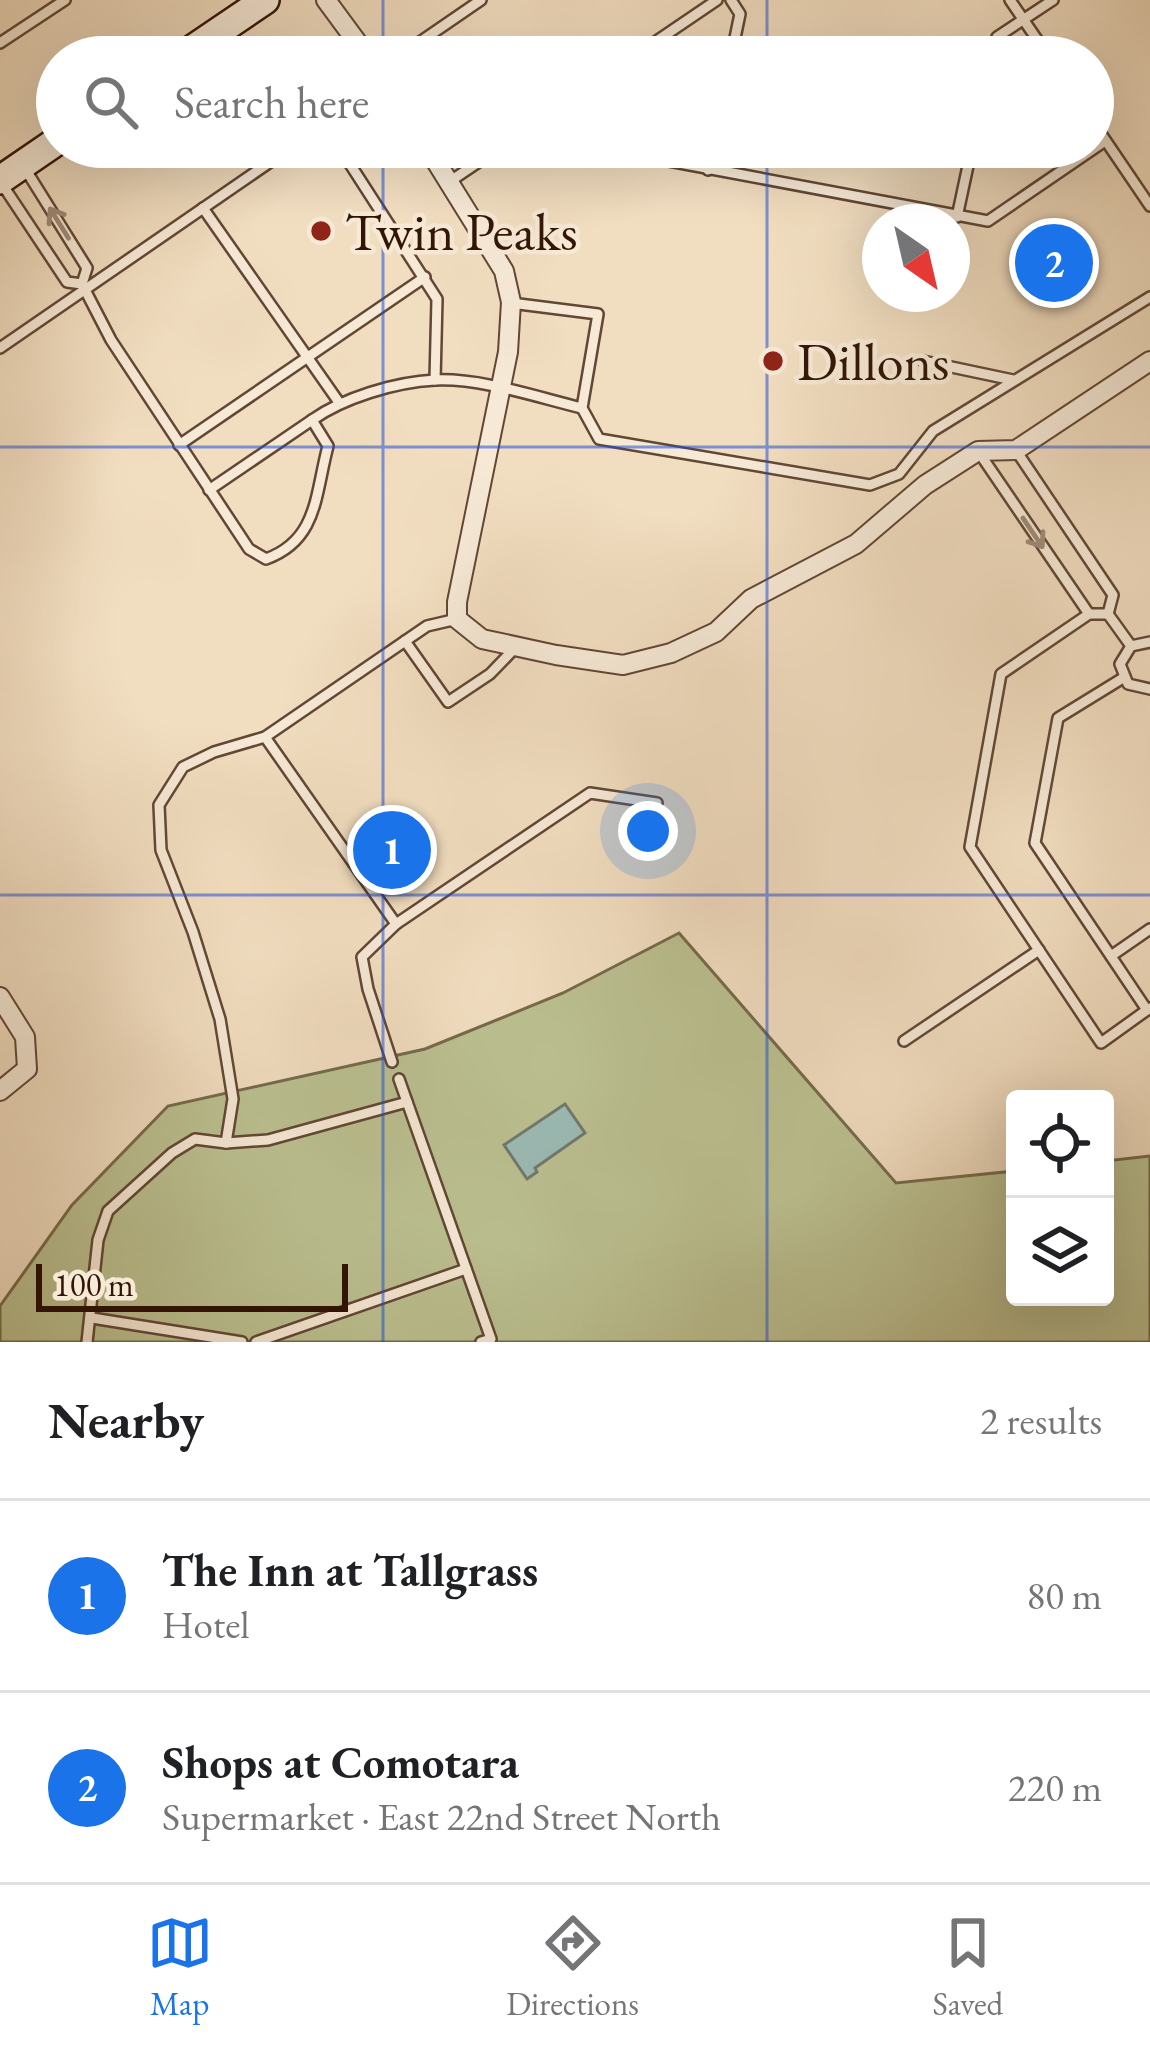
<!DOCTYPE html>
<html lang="en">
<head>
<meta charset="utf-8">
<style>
	:root { --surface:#fff; --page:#f2f2f2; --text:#202124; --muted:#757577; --line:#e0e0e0; --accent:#1a73e8 }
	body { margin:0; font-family:"EB Garamond",serif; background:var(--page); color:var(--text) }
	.controls { position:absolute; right:36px; bottom:36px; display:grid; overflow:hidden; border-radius:12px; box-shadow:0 12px 48px #0002 }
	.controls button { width:108px; height:108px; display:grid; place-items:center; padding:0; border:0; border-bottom:3px solid var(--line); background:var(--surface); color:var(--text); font:60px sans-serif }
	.compass { position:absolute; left:862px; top:204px; width:108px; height:108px; border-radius:50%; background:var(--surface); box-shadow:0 12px 48px #0002; rotate:146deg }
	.scale { position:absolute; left:36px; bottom:30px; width:312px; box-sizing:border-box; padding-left:12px; border:6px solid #321505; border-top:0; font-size:33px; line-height:42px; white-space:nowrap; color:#321505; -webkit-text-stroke:9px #f6e9d6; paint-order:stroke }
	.you { position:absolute; left:648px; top:831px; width:42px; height:42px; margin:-30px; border:9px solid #fff; border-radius:50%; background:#1a73e8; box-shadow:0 0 0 18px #1a73e833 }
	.badge { display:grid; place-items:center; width:78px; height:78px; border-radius:50%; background:var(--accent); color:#fff; font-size:39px; font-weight:700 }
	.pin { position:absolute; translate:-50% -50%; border:6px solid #fff; box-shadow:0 3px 12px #0006 }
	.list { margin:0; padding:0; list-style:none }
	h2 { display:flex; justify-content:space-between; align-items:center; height:156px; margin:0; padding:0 48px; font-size:51px }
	h2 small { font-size:39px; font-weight:400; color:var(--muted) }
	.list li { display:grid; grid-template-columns:78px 1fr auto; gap:36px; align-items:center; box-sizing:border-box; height:192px; padding:0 48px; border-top:3px solid var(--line) }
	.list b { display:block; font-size:45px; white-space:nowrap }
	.list p { margin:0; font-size:39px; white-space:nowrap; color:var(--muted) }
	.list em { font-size:39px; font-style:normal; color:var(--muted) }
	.icon { flex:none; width:66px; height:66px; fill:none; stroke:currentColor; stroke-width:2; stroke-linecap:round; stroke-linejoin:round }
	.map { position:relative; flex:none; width:1150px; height:1342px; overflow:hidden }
	.search { position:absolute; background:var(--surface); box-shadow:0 12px 48px #0002; left:36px; right:36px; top:36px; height:132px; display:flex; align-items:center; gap:30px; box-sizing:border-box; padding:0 42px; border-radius:66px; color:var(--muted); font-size:45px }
	.sheet { height:540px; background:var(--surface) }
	nav { display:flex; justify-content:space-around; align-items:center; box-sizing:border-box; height:168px; border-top:3px solid var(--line); background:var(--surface); font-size:33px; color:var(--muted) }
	nav a { display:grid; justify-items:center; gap:6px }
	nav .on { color:var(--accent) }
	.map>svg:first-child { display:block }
	.green { fill:#bbc091; stroke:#766a4b; stroke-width:3 }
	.water { fill:#9bbbb5; stroke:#71796f; stroke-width:3 }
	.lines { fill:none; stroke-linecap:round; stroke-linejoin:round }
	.service-casing { stroke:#624734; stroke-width:14 }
	.minor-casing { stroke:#624734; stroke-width:22 }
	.secondary-casing { stroke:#321505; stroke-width:32 }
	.service { stroke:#f6e9d6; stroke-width:9 }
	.minor { stroke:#f6e9d6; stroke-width:18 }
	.secondary { stroke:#f6e9d6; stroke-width:27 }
	.oneway { stroke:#9e8a78 }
	.grid { fill:none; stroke:#1d4ed8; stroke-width:3; stroke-opacity:0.55 }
	.poi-dot { fill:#8f2418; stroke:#f6e9d6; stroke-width:4.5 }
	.labels { text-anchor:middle; stroke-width:9; stroke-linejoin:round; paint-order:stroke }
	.poi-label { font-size:54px; fill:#321505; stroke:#f6e9d6; text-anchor:start }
</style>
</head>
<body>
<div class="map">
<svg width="1150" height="1342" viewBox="0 0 1150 1342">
	<rect width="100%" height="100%" fill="#f1ddc0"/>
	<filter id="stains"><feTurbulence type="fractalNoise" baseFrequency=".00167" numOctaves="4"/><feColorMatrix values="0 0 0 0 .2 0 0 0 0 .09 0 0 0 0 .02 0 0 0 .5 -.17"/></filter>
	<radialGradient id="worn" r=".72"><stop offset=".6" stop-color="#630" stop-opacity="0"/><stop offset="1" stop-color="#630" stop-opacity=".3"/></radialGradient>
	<polygon class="green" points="679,933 896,1183 1015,1171 1015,1297 1105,1297 1105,1161 1150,1156 1150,1342 0,1342 0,1306 72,1205 168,1106 425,1049 563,993"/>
	<polygon class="water" points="565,1104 585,1133 535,1168 537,1172 527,1179 504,1145"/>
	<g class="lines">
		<defs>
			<g id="service">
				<polyline points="731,0 740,14 731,57"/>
				<polyline points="1010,0 1049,57"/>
				<polyline points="0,43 65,0"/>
				<polyline points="398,57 481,0"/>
				<polyline points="633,57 717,0"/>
				<polyline points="992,57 997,37 1053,0"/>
				<polyline points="1093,122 1150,206"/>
				<polyline points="339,147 437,299 435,380"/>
				<polyline points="636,147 642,156 988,221 1105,141"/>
				<path d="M24 167 87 268 82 284 111 340 249 549 266 559C318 540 315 495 328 446L312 420C343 398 395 382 435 380 482 378 536 397 582 408"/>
				<polyline points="708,170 713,147"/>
				<polyline points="449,182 501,147"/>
				<polyline points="2,184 67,282 82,284"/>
				<polyline points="203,208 338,401"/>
				<polyline points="957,217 972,147"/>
				<polyline points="511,303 598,314 582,408 599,439 870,485 899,474 933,431 1150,297"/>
				<polyline points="0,348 292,147"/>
				<polyline points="923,361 1013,380"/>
				<polyline points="179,445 425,277"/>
				<polyline points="978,451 1089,614"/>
				<polyline points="1017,452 1113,595 1108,614"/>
				<polyline points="209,490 312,420"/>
				<polyline points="1108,614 1089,614 1001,674 970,847 1101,1043 1147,1010"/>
				<polyline points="1108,614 1131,646"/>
				<polyline points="405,641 448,702 490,674 516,647"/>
				<polyline points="1150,642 1131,646 1120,664 1128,684 1150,689"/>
				<polyline points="1123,678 1058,718 1035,843 1147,1010 1150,1008"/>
				<polyline points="265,737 396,924"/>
				<polyline points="1111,956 1150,929"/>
				<polyline points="904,1041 1039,950"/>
				<polyline points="392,1062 368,989 362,957 396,924 590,793 657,803"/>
				<polyline points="399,1079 491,1339 481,1342"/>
				<polyline points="226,1143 233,1099 220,1019 193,932 161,850 159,805 183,767 214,752 265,737 427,626 457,619"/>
				<polyline points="92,1318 242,1342"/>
				<polyline points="87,1342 98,1240 108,1211 172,1153 195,1139 226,1143 268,1140 407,1102"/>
				<polyline points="256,1342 466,1269"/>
			</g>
			<g id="minor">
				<polyline points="326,0 368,57"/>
				<polyline points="427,147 504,271 511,302 508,352 457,602 457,619 482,639 556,655 623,665 671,653 716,632 751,599 856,544 925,485 978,451 1016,450 1150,361"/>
				<polyline points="0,997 25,1037 27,1069 0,1091"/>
			</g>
			<g id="secondary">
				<polyline points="181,57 265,0"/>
				<polyline points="0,180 57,141"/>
			</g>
		</defs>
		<use href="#service" class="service-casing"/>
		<use href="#minor" class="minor-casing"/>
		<use href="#secondary" class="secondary-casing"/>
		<use href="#service" class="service"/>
		<use href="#minor" class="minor"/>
		<use href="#secondary" class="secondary"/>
	</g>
	<defs><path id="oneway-shaft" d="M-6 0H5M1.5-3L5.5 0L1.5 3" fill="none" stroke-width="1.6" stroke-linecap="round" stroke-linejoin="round" transform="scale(3)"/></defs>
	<g class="oneway">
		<use href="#oneway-shaft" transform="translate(59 223) rotate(-122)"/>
		<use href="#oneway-shaft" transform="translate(1033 533) rotate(56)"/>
	</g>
	<path class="grid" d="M383 0V57M767 0V57M383 147V1342M767 147V1342M0 447H1150M0 895H1150"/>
	<g class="poi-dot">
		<circle cx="321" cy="231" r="12"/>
		<circle cx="773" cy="361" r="12"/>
	</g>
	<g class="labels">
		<g class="poi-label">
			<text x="345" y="250">Twin Peaks</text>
			<text x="797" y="380">Dillons</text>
		</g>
	</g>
	<rect width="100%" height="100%" filter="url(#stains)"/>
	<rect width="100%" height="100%" fill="url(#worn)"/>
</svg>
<div class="controls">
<button><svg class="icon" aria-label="locate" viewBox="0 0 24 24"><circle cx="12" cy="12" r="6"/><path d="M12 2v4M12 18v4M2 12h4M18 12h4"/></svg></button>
<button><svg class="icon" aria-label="layers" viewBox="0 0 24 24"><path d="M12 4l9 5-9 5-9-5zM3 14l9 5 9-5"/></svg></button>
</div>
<svg class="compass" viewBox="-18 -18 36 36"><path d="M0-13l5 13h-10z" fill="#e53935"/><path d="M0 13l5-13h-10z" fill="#757577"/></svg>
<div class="scale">100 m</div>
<div class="you"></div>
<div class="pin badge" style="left:392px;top:850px">1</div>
<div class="pin badge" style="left:1054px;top:263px">2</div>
<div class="search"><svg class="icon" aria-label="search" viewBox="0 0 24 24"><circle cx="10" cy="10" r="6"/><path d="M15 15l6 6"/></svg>Search here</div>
</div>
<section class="sheet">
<h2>Nearby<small>2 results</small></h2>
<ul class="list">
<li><span class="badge">1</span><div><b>The Inn at Tallgrass</b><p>Hotel</p></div><em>80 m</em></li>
<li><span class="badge">2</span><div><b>Shops at Comotara</b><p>Supermarket · East 22nd Street North</p></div><em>220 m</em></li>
</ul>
</section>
<nav>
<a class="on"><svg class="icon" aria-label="map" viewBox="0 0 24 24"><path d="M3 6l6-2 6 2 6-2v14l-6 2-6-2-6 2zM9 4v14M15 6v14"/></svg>Map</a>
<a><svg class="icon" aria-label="directions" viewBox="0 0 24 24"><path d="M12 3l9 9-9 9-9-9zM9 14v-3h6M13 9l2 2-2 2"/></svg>Directions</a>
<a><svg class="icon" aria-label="saved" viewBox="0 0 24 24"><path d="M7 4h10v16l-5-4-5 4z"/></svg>Saved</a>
</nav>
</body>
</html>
